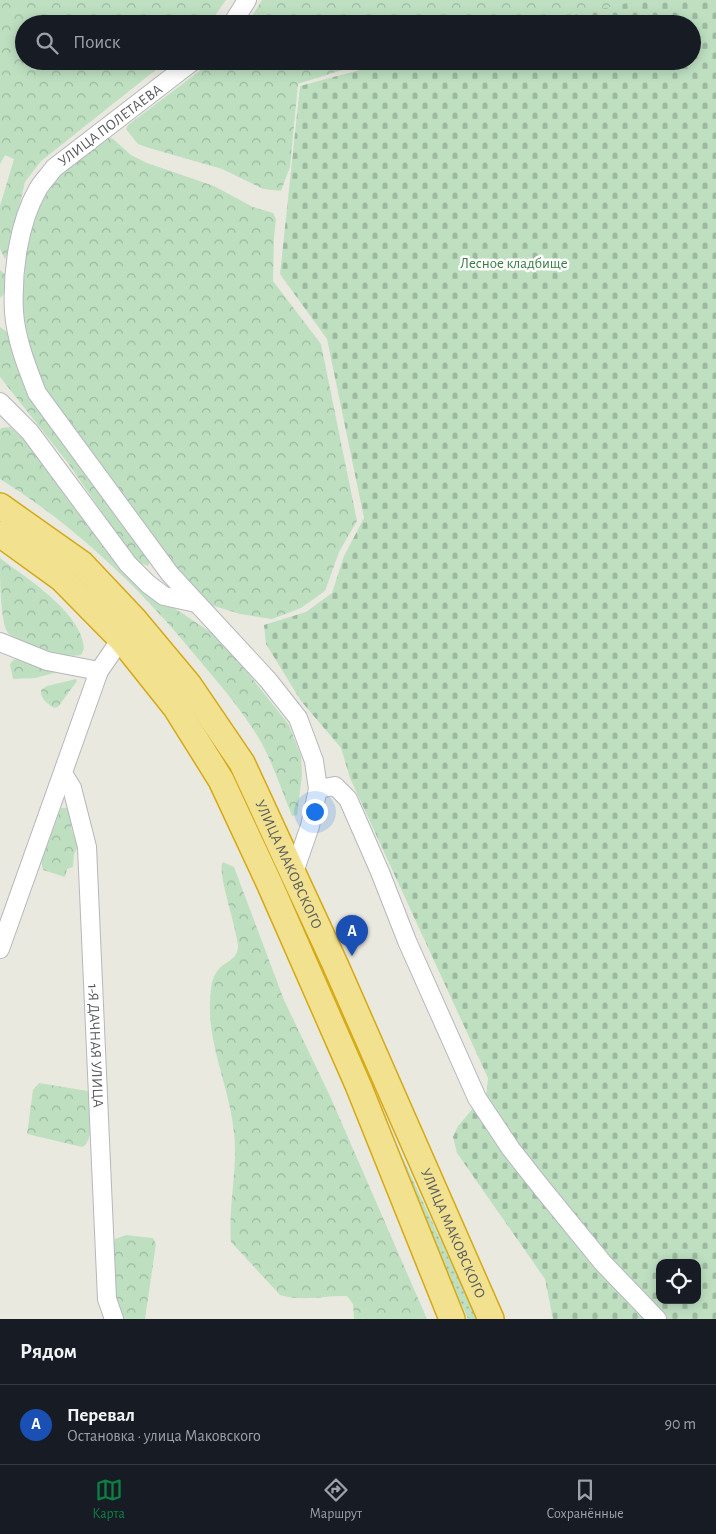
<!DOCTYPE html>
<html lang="ru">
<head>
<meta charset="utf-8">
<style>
	:root { --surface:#171b24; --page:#20242c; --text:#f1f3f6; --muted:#9ea1a6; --line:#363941; --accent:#0b8043 }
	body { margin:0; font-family:"Alegreya Sans",sans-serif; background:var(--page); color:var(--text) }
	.controls { position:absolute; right:15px; bottom:15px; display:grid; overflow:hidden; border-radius:10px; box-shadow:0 2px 12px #0003 }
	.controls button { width:45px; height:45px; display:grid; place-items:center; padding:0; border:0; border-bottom:1px solid var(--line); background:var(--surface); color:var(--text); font:25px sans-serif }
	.you { position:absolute; left:314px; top:811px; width:18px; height:18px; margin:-12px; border:4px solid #fff; border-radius:50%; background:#1a73e8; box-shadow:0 0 0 8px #1a73e833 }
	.badge { display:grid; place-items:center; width:32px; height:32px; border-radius:50%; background:var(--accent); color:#fff; font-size:16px; font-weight:700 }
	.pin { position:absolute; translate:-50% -41px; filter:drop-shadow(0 1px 2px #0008) }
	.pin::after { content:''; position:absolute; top:26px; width:18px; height:15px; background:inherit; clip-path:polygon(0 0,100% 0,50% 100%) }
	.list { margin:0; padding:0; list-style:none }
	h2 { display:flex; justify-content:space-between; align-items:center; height:65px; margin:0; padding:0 20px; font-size:21px }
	h2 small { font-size:16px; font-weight:400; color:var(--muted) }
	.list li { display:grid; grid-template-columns:32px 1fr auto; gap:15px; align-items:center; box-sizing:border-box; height:80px; padding:0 20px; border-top:1px solid var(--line) }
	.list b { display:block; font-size:19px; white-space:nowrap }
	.list p { margin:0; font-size:16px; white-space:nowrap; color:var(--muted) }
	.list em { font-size:16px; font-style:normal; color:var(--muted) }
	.icon { flex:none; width:28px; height:28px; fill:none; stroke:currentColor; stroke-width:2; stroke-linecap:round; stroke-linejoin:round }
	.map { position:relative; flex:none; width:716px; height:1319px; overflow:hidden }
	.search { position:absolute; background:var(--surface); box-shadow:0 2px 12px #0003; left:15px; right:15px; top:15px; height:55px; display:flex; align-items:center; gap:12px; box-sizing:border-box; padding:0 18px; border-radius:28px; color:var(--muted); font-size:19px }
	.sheet { height:145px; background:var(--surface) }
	nav { display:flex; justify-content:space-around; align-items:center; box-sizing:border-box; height:70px; border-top:1px solid var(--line); background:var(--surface); font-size:14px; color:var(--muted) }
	nav a { display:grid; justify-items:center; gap:2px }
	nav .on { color:var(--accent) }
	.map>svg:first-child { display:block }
	.grass { fill:url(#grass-dots) }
	.forest { fill:url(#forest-crowns) }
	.cemetery { fill:url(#cemetery-stones); fill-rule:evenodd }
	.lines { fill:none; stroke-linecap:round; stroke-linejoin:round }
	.minor-casing { stroke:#b6b7bc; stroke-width:20 }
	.highway-casing { stroke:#d5a915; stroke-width:28 }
	.minor { stroke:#fff; stroke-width:18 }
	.highway { stroke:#f2e18f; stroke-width:25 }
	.labels { text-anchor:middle; stroke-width:5; stroke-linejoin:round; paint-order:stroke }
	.street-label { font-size:15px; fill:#595b60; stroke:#fff }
	.park-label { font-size:15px; fill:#3b7c44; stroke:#fff }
</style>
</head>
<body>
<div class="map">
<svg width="716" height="1319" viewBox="0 0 716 1319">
	<defs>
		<pattern id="grass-dots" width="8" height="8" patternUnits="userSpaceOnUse" patternTransform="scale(1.25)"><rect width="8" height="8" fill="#bee0c1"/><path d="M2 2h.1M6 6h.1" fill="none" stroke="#9db9a0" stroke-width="1.8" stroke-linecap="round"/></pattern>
		<pattern id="forest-crowns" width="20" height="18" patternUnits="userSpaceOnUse" patternTransform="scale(1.25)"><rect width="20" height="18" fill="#bee0c1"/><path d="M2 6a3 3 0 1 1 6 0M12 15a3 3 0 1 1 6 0" fill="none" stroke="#9db9a0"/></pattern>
		<pattern id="cemetery-stones" width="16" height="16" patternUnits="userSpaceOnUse" patternTransform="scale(1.25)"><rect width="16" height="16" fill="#bee0c1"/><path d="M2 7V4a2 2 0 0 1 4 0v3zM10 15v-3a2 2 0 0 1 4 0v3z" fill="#9db9a0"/></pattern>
	</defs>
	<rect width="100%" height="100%" fill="#eae9e0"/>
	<polygon class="grass" points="388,1126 477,1319 468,1319 429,1233"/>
	<g class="forest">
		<polygon points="0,0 226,0 209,24 24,24 24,61 167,61 41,161 25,182 9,250 5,259 0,249 0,206 14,159 5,155 0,164"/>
		<polygon points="262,0 654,0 549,24 247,24"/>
		<polygon points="213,61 383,61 339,71 298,84 290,167 281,191 263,189 222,169 149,148 138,144 126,129 128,125"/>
		<polygon points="105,138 112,138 131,155 147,163 214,186 253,207 273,213 276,219 274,237 273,281 321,344 357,521 339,552 325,591 301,608 272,619 240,614 198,601 45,393 30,351 21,313 27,245 35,217 46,192 61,173"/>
		<path d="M0 270 7 276C8 283 6 293 0 298Z"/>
		<polygon points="0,327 11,335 150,559 148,566 138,562 123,543 68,463 0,377"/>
		<path d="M10 427 29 444 156 596 221 639 289 725 301 756 302 775 297 815 292 816 291 813C281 789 273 764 261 742 245 714 225 691 204 666 146 594 79 528 0 479V430L1 428Z"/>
		<path d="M0 558C26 578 83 613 84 649L81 655C68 658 51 652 39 648 29 644 17 641 8 633 0 622 0 575 0 558Z"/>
		<polygon points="17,659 22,659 58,672 35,678 13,679 10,664 13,660"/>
		<path d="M76 679 77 681 58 707 54 708C48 704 40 699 41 690L47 686Z"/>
		<path d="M61 808H68C75 816 69 823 72 831 74 837 77 840 78 847L74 854 73 867 67 869 65 877 43 870 41 861Z"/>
		<path d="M223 862 234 867 284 1000 330 1096 427 1319H354L353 1304 347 1296C325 1295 302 1302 280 1295L231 1242C228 1206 238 1169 234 1133 230 1089 208 1046 210 1003 211 993 210 982 216 973 223 961 238 961 238 946 237 928 216 871 223 862Z"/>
		<path d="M39 1083 88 1091C93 1101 94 1144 82 1147L27 1134 33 1090Z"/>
		<polygon points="126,1235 153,1238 156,1244 145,1319 123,1319 116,1302 114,1243 115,1239"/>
	</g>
	<path class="cemetery" d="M641 0H716V1319H553L545 1279 457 1153 453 1137 458 1126 487 1092 488 1078 350 778 341 748 301 701 266 644 264 625 306 612 332 593 344 556 364 518 327 339 280 274 300 86 393 61H692V24H534ZM660 1263H697V1300H660Z"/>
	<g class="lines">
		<defs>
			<g id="minor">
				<polyline points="232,24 247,0"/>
				<path d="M193 61 54 168C49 175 42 182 38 189 18 224 12 273 14 312 16 340 27 367 37 393L170 574 268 680 298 718 314 761 318 789 310 826 293 875"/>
				<polyline points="0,402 30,432 128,564 148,584 164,596 196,603"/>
				<polyline points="0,642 47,661 99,671"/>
				<path id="s1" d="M64 775 72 788 87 847 107 1299 114 1319"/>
				<polyline points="318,789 335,786 348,799 380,872 407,941 477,1098 511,1149 541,1187 603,1263 657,1319"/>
				<polyline points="0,949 99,671 121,639"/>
			</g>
			<g id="highway">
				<path id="s2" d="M0 506 82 564 133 618 189 685 242 763 335 964 491 1319"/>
				<polyline points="0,534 62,579 121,639 176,708 221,780 270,885 358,1085 452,1319"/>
			</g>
		</defs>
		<use href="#minor" class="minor-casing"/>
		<use href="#highway" class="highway-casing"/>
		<use href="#minor" class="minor"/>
		<use href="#highway" class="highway"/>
	</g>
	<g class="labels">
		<g class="street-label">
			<text transform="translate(110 125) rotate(-37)" y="5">УЛИЦА ПОЛЕТАЕВА</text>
			<text dy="5" stroke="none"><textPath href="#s2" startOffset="468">УЛИЦА МАКОВСКОГО</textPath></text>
			<text dy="5" stroke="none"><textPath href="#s1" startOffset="275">1-Я ДАЧНАЯ УЛИЦА</textPath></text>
			<text dy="5" stroke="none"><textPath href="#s2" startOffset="872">УЛИЦА МАКОВСКОГО</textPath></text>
		</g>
		<g class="park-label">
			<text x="514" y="268">Лесное кладбище</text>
		</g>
	</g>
</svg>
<div class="controls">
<button><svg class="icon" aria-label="locate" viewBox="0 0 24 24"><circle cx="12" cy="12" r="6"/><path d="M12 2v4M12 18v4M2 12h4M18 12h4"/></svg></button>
</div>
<div class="you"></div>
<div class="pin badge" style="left:352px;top:956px;background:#1a4fb4">A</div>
<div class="search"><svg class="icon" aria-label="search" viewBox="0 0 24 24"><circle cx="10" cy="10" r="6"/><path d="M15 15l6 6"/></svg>Поиск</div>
</div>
<section class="sheet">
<h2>Рядом<small></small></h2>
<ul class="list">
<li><span class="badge" style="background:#1a4fb4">A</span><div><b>Перевал</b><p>Остановка · улица Маковского</p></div><em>90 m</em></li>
</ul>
</section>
<nav>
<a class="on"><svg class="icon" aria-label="map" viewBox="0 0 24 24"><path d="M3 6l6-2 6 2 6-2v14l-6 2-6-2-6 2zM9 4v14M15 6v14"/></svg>Карта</a>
<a><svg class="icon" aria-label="directions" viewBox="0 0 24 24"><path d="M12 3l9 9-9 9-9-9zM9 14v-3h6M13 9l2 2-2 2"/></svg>Маршрут</a>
<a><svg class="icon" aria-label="saved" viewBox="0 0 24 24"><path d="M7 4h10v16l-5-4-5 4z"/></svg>Сохранённые</a>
</nav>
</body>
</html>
